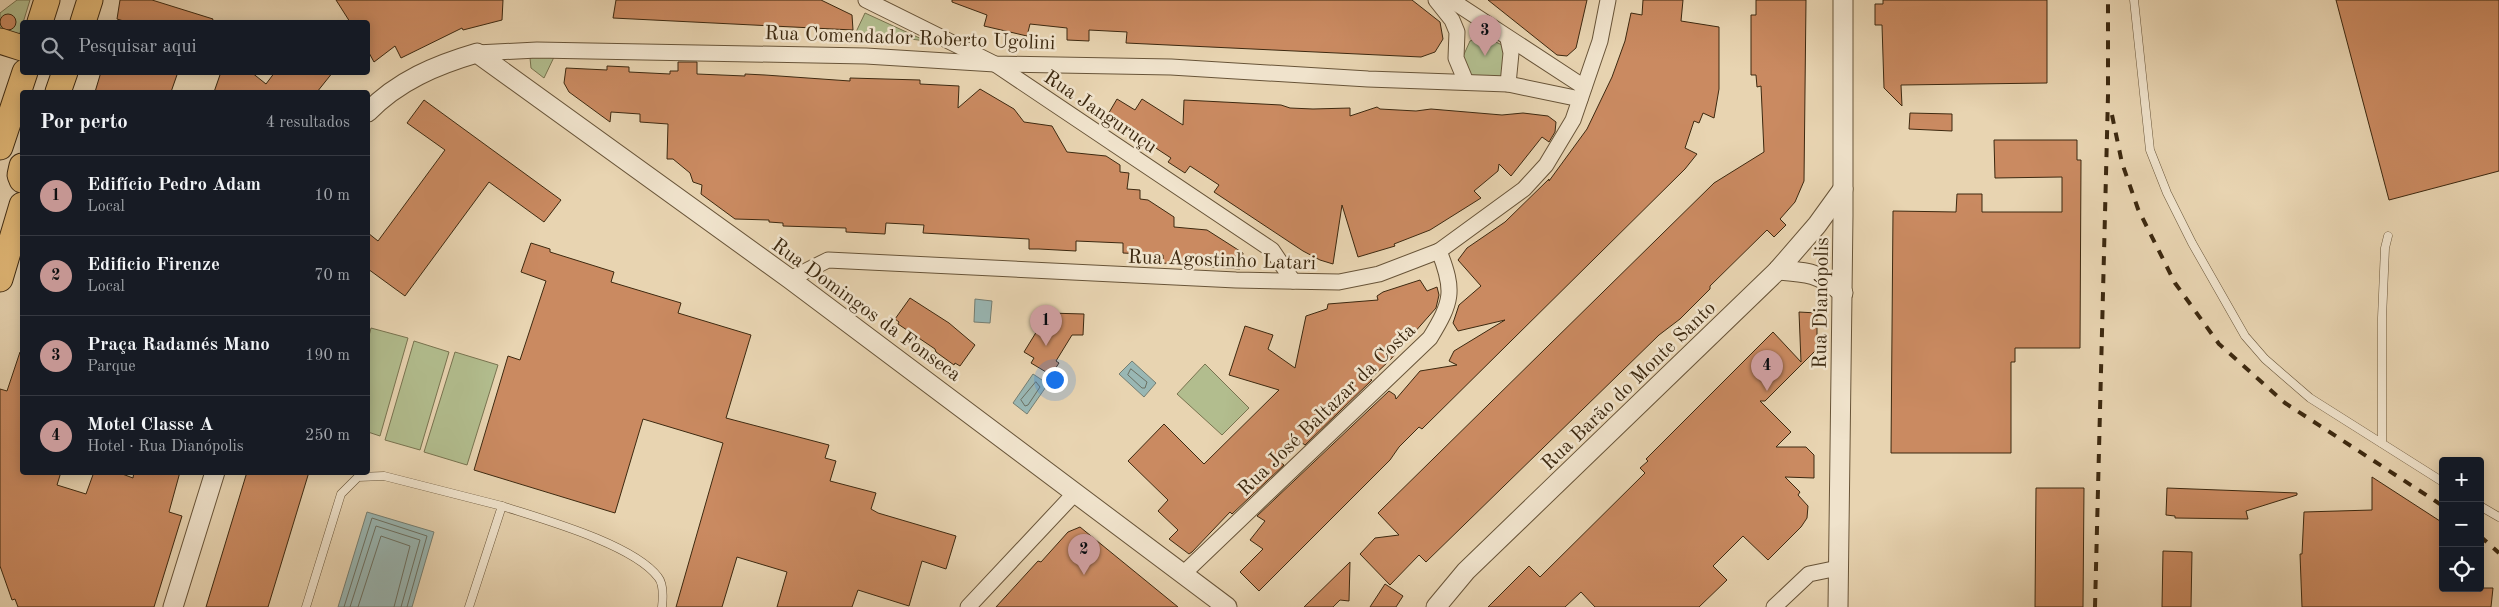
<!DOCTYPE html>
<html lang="pt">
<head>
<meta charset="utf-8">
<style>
	:root { --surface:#171b24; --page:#242831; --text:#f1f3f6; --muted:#9ea1a6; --line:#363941; --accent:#c59692 }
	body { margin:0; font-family:"Old Standard TT",serif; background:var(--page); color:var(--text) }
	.controls { position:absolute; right:15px; bottom:15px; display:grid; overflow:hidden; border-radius:5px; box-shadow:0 2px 12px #0003 }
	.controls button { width:45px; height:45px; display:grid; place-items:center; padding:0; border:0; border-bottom:1px solid var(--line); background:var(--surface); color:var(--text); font:25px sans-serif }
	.you { position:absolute; left:1054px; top:379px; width:18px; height:18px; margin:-12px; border:4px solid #fff; border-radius:50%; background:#1a73e8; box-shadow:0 0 0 8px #1a73e833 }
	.badge { display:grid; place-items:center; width:32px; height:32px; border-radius:50%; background:var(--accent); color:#111; font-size:16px; font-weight:700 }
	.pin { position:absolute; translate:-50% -41px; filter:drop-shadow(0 1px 2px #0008) }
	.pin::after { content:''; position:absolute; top:26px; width:18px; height:15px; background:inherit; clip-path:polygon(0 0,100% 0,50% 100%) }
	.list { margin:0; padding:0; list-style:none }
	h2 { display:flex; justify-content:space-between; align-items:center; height:65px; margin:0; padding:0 20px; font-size:21px }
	h2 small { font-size:16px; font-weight:400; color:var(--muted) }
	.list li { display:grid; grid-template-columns:32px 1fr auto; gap:15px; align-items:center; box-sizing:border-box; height:80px; padding:0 20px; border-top:1px solid var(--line) }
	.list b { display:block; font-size:19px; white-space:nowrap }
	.list p { margin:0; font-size:16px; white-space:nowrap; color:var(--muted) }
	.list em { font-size:16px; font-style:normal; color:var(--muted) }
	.icon { flex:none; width:28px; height:28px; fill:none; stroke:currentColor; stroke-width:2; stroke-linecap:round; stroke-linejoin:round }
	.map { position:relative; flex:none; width:2499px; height:607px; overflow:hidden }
	.search { position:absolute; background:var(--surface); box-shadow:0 2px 12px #0003; left:20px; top:20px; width:350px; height:55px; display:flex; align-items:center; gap:12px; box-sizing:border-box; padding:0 18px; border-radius:5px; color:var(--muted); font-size:19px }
	.panel { position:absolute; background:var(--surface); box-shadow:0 2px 12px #0003; left:20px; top:90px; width:350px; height:385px; border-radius:5px }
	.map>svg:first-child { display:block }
	.green { fill:#b2bd8e; stroke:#78734f }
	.water { fill:#99b7b4; stroke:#747e72 }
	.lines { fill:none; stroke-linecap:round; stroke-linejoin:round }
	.shore { stroke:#6b7062; stroke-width:1 }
	.building { fill:#ca8a61; stroke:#3d2910 }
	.service-casing { stroke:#685438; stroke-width:9 }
	.minor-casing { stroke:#685438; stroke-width:17 }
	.tertiary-casing { stroke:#685438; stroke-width:21 }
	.primary-casing { stroke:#3d2910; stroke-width:27 }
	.service { stroke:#f0e3cc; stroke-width:8 }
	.minor { stroke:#f0e3cc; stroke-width:15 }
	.tertiary { stroke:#f0e3cc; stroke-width:19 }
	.primary { stroke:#e4ba78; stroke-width:25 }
	.rail { stroke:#3d2910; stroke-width:4; stroke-dasharray:9 9; stroke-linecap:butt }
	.labels { text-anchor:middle; stroke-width:5; stroke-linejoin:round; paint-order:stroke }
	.street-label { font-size:20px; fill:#3d2910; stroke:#f0e3cc }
</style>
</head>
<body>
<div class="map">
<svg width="2499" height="607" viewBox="0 0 2499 607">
	<rect width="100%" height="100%" fill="#e8d4b1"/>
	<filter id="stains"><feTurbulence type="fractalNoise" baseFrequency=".004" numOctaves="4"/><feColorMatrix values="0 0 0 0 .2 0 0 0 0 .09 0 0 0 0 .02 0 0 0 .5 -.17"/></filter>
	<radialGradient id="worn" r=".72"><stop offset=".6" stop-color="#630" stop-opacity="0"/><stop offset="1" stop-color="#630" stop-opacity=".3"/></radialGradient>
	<g class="green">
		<polygon points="17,0 30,0 18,39 0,30 0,13"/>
		<polygon points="865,13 926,41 856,32"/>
		<polygon points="1483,36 1502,45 1506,51 1504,79 1471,76 1461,61 1470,41"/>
		<polygon points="535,55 555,55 544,78 531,68 530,58"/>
		<polygon points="371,328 408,338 380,436 368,432 368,340"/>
		<polygon points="414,341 449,352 420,450 385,440"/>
		<polygon points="455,352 498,365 467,465 424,452"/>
		<polygon points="1205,364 1249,408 1222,435 1177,394"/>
	</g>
	<g class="water">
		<polygon points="975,299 992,301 990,323 974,322"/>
		<polygon points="1132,361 1156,383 1144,397 1119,374"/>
		<polygon points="1033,374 1048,384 1027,414 1013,403"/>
		<polygon points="367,512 434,532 412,607 338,607"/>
	</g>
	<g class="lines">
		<g class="shore">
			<polygon points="1131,369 1147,382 1145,388 1142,388 1128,375"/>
			<polygon points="1036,382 1040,387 1028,405 1025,406 1021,400"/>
			<polyline points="344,607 372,518 427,536 407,607"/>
			<polyline points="350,607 376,526 420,540 401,607"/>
			<polyline points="358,607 381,536 410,546 394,607"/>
		</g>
	</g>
	<g class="building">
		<polygon points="120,0 152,0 213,19 212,22 127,22 117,19"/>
		<polygon points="336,0 503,0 502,20 463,30 462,28 401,58 395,46 374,62 368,51 368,22 350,22"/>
		<polygon points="616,0 821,0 852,15 853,30 613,18"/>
		<polygon points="952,0 1412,0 1440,22 1443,39 1435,52 1421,57 1126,43 1127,32 1089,30 1089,41 1067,40 1067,28 1030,24 1027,36 984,26 987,15 952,2"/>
		<polygon points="1488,0 1587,0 1576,48 1567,56 1557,55"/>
		<polygon points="1643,0 1683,0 1681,21 1719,27 1719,89 1714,118 1703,113 1699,123 1694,121 1685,148 1697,154 1685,169 1422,429 1419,427 1399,447 1390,460 1259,591 1240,572 1263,549 1250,540 1265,521 1257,516 1389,391 1395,395 1396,399 1420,371 1457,365 1449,361 1454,351 1505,320 1458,331 1453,323 1459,305 1481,286 1458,260 1467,248 1505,222 1549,179 1549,181 1587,129 1612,77 1625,41 1631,13 1642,15"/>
		<polygon points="1756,0 1806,0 1804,181 1795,202 1780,219 1786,225 1774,237 1767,230 1710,286 1710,289 1680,319 1659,335 1426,562 1419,555 1390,585 1360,554 1375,538 1399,535 1378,513 1714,183 1764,152 1761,86 1757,87 1756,75 1751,75 1751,15 1756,15"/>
		<polygon points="1883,0 2047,0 2047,83 1901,85 1902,106 1884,88 1882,25 1875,25 1875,4 1883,4"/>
		<polygon points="2336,0 2499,0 2499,171 2389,200"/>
		<circle cx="8" cy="22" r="8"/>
		<polygon points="678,62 697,62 697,74 745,76 745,74 765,75 850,81 850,78 920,80 920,84 959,86 958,108 980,89 1014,109 1024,122 1052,126 1067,152 1106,156 1120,165 1120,172 1129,173 1127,189 1140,190 1140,199 1148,200 1174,217 1174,227 1207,230 1243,253 1240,269 1163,263 1163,255 1123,253 1123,243 1076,241 1076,251 1039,249 1029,249 1029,239 923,233 924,225 886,223 885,234 846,232 846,228 783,226 783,223 769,222 769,220 735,219 701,194 702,185 693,182 690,173 673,159 667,159 668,124 640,122 640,114 611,112 610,122 569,92 564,83 566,68 607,70 607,66 629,67 629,72 670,74 670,71 678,71"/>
		<polygon points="101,72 178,72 171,92 95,92"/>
		<polygon points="221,72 251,72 266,84 275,72 333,72 317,92 214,92"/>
		<polygon points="1117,99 1135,110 1142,99 1183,125 1184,100 1281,105 1290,108 1313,109 1350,108 1350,116 1377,107 1380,109 1416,111 1431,109 1502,115 1523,113 1548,116 1556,122 1555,132 1549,142 1542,137 1511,176 1499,164 1498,171 1474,191 1481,198 1430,230 1394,244 1395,246 1358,257 1342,205 1333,264 1320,260 1303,251 1214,192 1219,185 1190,166 1185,173 1168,162 1171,158 1107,116"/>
		<polygon points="424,100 561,200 544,222 489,182 405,296 368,269 368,233 378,241 445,150 407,123"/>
		<polygon points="1910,113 1952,114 1952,131 1909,129"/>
		<polygon points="1994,140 2077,140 2077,160 2081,160 2080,348 2015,348 2015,362 2011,362 2011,453 1891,453 1893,211 1956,212 1957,194 1982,194 1982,212 2062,212 2062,177 1995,178"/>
		<polygon points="531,243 550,249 550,252 614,272 611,282 681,303 678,313 751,335 726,418 829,445 825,458 836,461 830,481 876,493 871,509 878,513 956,536 946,569 922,561 909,606 858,590 852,607 777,607 787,572 737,557 722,607 676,607 723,443 643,419 615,513 474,470 508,356 520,360 546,281 521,272"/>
		<polygon points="1420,280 1427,291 1437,287 1439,295 1436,308 1390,360 1370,379 1372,380 1305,445 1293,436 1276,459 1284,465 1232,514 1230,512 1192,552 1189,554 1169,539 1178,530 1158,511 1168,500 1128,461 1164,424 1204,464 1279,390 1229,375 1245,326 1273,335 1268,349 1295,368 1306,316 1327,309 1328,304 1378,300 1377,296 1383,292"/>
		<polygon points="910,298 949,323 975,345 960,366 955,363 954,365 936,352 935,349 898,324 899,322 895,319"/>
		<polygon points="1799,312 1817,313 1817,349 1765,401 1760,401 1791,432 1776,447 1806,447 1814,455 1814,478 1785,477 1800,492 1798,495 1808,506 1807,518 1801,527 1768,560 1743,536 1713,566 1727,580 1699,607 1595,607 1581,592 1565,607 1488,607 1529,566 1540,577 1645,473 1640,468 1648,461 1646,459 1773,332 1801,362"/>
		<polygon points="1048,313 1084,314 1083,335 1072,335 1056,361 1059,363 1051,375 1031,363 1034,358 1024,352"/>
		<polygon points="20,352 22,352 22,472 61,472 57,485 86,494 94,472 117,472 133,478 134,472 180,472 169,512 182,516 154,607 18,607 15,599 12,600 0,566 0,389 7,391"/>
		<polygon points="247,472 309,472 268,607 206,607"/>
		<polygon points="2372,477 2443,523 2443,588 2493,588 2491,607 2302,607 2300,554 2302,554 2304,512 2372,510"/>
		<polygon points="2036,488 2084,488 2083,607 2035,607"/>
		<polygon points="2167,488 2297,493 2297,495 2246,511 2248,519 2175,518 2175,516 2166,515"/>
		<polygon points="1080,527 1178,607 996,607 1038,561 1041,562 1068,532"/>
		<polygon points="2163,551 2192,552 2191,607 2162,607"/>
		<polygon points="1350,562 1349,601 1340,600 1333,607 1304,607"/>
		<polygon points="1385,584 1403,596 1396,607 1370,607"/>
	</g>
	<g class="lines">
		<defs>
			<g id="service">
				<polyline points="2134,0 2150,150 2167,193 2192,243 2245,336 2265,359 2310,398 2443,482"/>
				<polyline points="2382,443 2382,318 2385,248 2388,236"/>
				<polyline points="2480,506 2499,517"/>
				<polyline points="306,607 341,494 358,477 384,476 502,506"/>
				<path d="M469 607 502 506C542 519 633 544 658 577 664 584 663 598 662 607"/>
			</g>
			<g id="minor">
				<polyline points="866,0 995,64 1272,250 1293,281"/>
				<polyline points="1436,0 1452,20 1457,32 1456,58 1466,82"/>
				<polyline points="1451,0 1584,87"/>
				<polyline points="1508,39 1511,53 1508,84"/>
				<polyline points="477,53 537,50 866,56 995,64 1171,67 1368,79 1508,84 1580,99"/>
				<polyline points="790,279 828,260 1236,280 1339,282 1379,274 1439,251 1524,189 1546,165 1573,120 1600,41 1608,0"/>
				<path d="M1183 574 1430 338C1452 302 1455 291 1439 251"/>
				<polyline points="968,607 1075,493"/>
				<polyline points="1774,607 1809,574 1838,568"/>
			</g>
			<g id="tertiary">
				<path d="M368 112C398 81 436 65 477 53L790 279 1227 607"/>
				<path d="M1778 270C1807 272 1820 273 1843 293"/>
				<polyline points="173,607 215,472"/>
				<polyline points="1436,607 1466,571 1778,270 1817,225 1843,189"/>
				<polyline points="1838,607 1843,215 1843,0"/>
			</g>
			<g id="primary">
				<polyline points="40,22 47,0"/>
				<polyline points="83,22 90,0"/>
				<polyline points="0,41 22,48"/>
				<polyline points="58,92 65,72"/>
				<polyline points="0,147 25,72"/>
				<polyline points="22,166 20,175 22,180"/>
				<polyline points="0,279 22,205"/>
			</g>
		</defs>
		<use href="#service" class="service-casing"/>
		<use href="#minor" class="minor-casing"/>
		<use href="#tertiary" class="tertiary-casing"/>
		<use href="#primary" class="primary-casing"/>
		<use href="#service" class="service"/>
		<use href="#minor" class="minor"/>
		<use href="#tertiary" class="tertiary"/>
		<use href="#primary" class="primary"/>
		<g class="rail">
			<polyline points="2112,115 2122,163 2138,209 2175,283 2219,344 2285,403 2443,506"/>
			<polyline points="2480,536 2499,553"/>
			<polyline points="2095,607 2108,96 2108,0"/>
		</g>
	</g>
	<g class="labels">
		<g class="street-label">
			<text transform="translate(910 37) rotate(2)" y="7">Rua Comendador Roberto Ugolini</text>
			<text transform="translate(1101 111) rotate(34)" y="7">Rua Janguruçu</text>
			<text transform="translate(1222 259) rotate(2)" y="7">Rua Agostinho Latari</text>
			<text transform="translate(1820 303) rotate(-89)" y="7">Rua Dianópolis</text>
			<text transform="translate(867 309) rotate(36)" y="7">Rua Domingos da Fonseca</text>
			<text transform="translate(1628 385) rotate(-44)" y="7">Rua Barão do Monte Santo</text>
			<text transform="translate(1326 409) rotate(-44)" y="7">Rua José Baltazar da Costa</text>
		</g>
	</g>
	<rect width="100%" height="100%" filter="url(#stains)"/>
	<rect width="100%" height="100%" fill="url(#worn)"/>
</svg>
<div class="controls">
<button>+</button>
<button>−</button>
<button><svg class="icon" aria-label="locate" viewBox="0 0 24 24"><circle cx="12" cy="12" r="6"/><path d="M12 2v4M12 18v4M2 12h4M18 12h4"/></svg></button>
</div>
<div class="you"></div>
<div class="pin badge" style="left:1046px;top:346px">1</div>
<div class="pin badge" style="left:1084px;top:575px">2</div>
<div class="pin badge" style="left:1485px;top:56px">3</div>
<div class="pin badge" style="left:1767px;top:391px">4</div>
<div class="search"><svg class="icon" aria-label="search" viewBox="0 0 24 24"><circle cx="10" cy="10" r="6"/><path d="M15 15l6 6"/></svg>Pesquisar aqui</div>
<section class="panel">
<h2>Por perto<small>4 resultados</small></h2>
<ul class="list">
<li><span class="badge">1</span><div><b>Edifício Pedro Adam</b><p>Local</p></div><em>10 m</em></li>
<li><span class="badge">2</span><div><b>Edificio Firenze</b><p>Local</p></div><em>70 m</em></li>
<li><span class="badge">3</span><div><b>Praça Radamés Mano</b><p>Parque</p></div><em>190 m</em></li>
<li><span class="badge">4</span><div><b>Motel Classe A</b><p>Hotel · Rua Dianópolis</p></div><em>250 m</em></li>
</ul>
</section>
</div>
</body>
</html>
